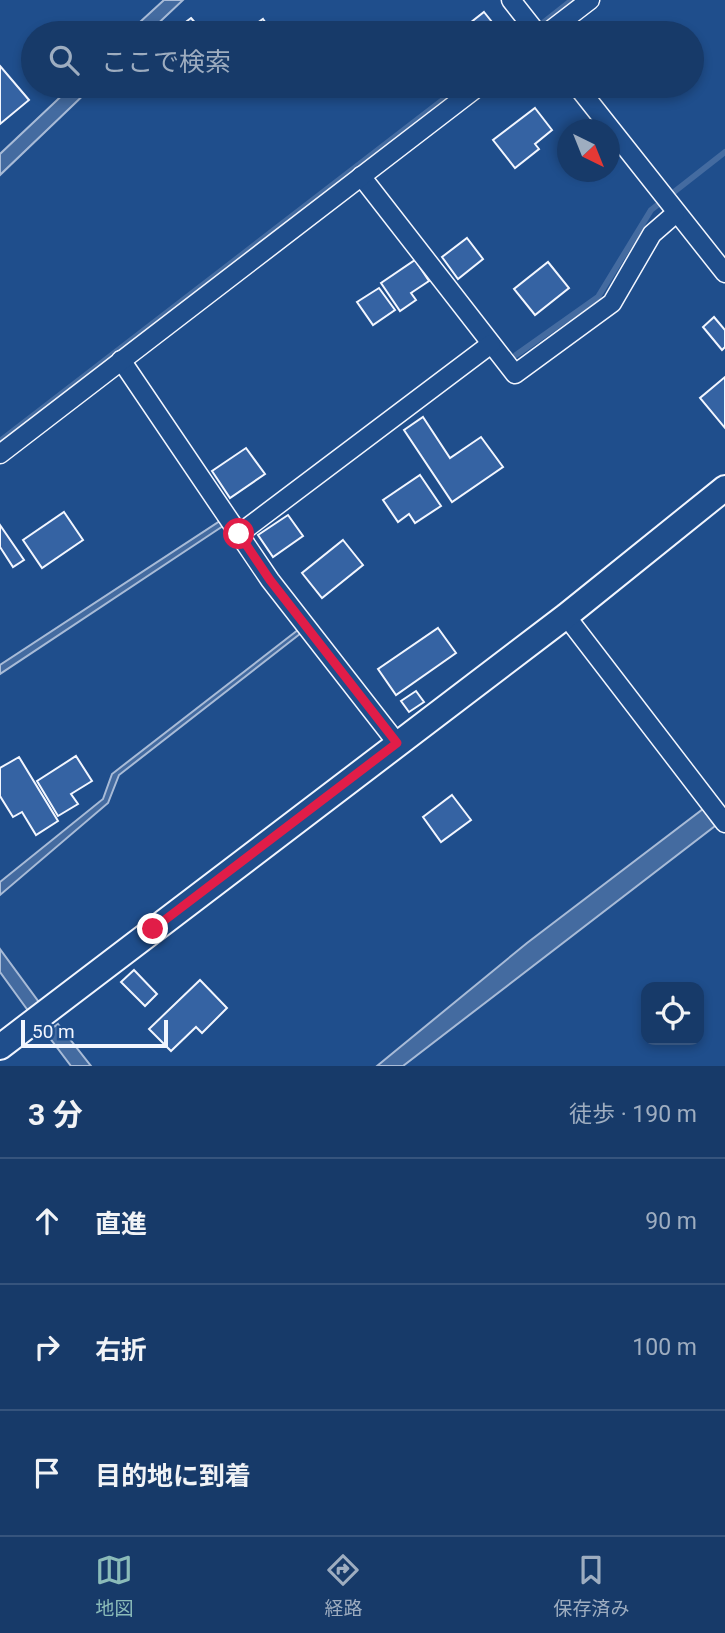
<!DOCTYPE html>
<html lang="ja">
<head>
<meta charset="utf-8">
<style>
	:root { --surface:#173a69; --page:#244571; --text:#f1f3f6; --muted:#9eadc0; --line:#36547d; --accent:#8bbbb9 }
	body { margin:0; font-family:Roboto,"Noto Sans JP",sans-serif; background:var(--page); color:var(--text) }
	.controls { position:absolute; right:21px; bottom:21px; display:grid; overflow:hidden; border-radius:14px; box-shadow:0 4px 10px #0003 }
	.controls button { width:63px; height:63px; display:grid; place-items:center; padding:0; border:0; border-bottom:2px solid var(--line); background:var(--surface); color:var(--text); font:35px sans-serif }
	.compass { position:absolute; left:557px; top:119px; width:63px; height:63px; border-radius:50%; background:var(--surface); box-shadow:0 4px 10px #0003; rotate:137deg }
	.scale { position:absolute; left:21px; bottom:18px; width:147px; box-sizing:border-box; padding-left:7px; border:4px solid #f2f6ff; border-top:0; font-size:19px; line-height:24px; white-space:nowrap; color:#f2f6ff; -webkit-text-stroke:5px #1f4e8c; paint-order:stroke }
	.stop { position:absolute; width:21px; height:21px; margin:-16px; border:5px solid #e11d48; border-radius:50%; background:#fff }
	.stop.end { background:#e11d48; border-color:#fff; box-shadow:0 2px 7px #0008 }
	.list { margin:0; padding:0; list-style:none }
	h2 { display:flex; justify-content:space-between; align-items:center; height:91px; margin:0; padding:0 28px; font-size:30px }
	h2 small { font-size:23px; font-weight:400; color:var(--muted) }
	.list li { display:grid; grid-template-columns:46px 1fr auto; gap:21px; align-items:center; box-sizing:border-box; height:126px; padding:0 28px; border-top:2px solid var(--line) }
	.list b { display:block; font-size:26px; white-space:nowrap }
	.list em { font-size:23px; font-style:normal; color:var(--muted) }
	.icon { flex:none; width:38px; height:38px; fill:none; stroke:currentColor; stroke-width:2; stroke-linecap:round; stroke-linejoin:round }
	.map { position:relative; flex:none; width:725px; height:1066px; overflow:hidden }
	.search { position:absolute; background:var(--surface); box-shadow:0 4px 10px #0003; left:21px; right:21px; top:21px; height:77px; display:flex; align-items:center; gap:18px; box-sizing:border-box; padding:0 24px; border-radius:38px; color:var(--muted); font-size:26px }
	.sheet { height:469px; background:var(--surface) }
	nav { display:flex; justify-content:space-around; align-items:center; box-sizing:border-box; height:98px; border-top:2px solid var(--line); background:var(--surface); font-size:19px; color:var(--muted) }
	nav a { display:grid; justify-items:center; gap:4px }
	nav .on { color:var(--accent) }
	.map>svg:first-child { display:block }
	.water { fill:#446ba0; stroke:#a8bbd7; stroke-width:2 }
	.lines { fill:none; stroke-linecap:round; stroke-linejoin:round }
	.stream { stroke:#446ba0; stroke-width:6 }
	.building { fill:#3563a3; stroke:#f2f6ff; stroke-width:2 }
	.street-casing { stroke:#f2f6ff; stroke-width:21 }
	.secondary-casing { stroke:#f2f6ff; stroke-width:28 }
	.street { stroke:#1f4e8c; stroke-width:18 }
	.secondary { stroke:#1f4e8c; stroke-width:24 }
	.route { stroke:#e11d48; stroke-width:9 }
</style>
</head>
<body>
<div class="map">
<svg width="725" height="1066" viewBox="0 0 725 1066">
	<rect width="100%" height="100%" fill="#1f4e8c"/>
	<g class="water">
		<polygon points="164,0 183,0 148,33 128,33"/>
		<polygon points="72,86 93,86 0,175 0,154"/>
		<polygon points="220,521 223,526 0,674 0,665"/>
		<polygon points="303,626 305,630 119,775 108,803 0,895 0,882 103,799 112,774"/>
		<polygon points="703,809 715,826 403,1066 377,1066 527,943"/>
		<polygon points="0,949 41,1005 29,1012 0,972"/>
		<polygon points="58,1024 91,1066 71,1066 46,1033"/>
	</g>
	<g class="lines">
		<g class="stream">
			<polyline points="544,22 572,0"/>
			<polyline points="516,355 598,297 651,210 725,152"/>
			<polyline points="0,441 461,86"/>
		</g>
	</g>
	<g class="building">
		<polygon points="484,12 496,27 488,33 464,33 461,30"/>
		<polygon points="191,18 204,33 178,33 175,30"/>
		<polygon points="263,19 273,33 243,33"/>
		<polygon points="445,23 453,33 431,33"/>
		<polygon points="0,66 29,100 0,124"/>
		<polygon points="535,108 552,130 535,144 539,149 515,168 493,140"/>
		<polygon points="467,238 483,259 458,279 442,257"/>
		<polygon points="415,260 429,281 411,293 416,300 400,311 381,283"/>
		<polygon points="548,262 569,288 535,315 514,289"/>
		<polygon points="379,288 395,310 373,325 357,302"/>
		<polygon points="714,317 725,330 725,347 722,350 703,327"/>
		<polygon points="725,377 725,428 700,398"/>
		<polygon points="423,417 450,458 481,437 503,467 452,502 404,430"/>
		<polygon points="246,448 265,474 230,498 212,471"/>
		<polygon points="420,475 441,506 415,523 409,514 398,522 383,500"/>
		<polygon points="64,512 83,540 42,568 23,540"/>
		<polygon points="288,515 303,536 273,557 258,535"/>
		<polygon points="0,525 24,560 13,567 0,547"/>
		<polygon points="343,540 363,565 322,598 302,573"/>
		<polygon points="438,628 456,653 396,695 378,669"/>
		<polygon points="416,691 424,702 409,712 401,701"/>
		<polygon points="76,756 92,781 71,794 78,804 58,816 37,781"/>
		<polygon points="19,757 58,821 36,835 22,812 13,817 0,796 0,768"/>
		<polygon points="452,795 471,820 441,842 423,817"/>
		<polygon points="134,970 157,994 145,1006 121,982"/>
		<polygon points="200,980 227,1008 202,1033 196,1027 171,1051 149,1029"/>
	</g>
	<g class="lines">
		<defs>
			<g id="street">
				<polyline points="511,0 537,33"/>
				<polyline points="547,33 590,0"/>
				<polyline points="577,86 725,273"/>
				<polyline points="361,176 515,374 612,303 652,234 675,214"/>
				<polyline points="121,360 270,580 397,743"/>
				<polyline points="0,454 479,86"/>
				<polyline points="239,534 491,344"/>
				<polyline points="566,616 725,823"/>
			</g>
			<polyline id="secondary" points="0,1047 566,616 725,488"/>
		</defs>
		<use href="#street" class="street-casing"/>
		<use href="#secondary" class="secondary-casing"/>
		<use href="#street" class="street"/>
		<use href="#secondary" class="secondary"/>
	</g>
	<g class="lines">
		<polyline class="route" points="153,929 397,743 270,580 239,534"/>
	</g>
</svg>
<div class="controls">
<button><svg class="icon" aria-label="locate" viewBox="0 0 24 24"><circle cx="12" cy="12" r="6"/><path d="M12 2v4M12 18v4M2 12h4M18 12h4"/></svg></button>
</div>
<svg class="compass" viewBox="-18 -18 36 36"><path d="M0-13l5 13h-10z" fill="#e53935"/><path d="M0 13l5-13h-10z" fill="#9eadc0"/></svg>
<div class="scale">50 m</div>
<div class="stop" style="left:239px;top:534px"></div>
<div class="stop end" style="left:153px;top:929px"></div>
<div class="search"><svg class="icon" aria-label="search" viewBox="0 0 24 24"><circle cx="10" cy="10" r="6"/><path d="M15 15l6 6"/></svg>ここで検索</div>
</div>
<section class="sheet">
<h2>3 分<small>徒歩 · 190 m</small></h2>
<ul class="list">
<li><svg class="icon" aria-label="ahead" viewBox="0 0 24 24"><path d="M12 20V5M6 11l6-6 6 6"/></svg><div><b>直進</b></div><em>90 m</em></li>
<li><svg class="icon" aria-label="right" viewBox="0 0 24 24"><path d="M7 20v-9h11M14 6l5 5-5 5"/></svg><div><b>右折</b></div><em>100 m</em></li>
<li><svg class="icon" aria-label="arrive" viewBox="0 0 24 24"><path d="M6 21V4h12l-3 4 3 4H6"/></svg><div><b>目的地に到着</b></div></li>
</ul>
</section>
<nav>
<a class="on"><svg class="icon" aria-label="map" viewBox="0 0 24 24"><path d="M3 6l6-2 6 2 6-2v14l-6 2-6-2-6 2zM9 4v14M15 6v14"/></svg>地図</a>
<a><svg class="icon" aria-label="directions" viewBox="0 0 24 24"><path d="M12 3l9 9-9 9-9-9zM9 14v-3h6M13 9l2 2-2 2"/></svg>経路</a>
<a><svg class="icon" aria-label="saved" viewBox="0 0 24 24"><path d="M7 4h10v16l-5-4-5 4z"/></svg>保存済み</a>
</nav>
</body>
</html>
